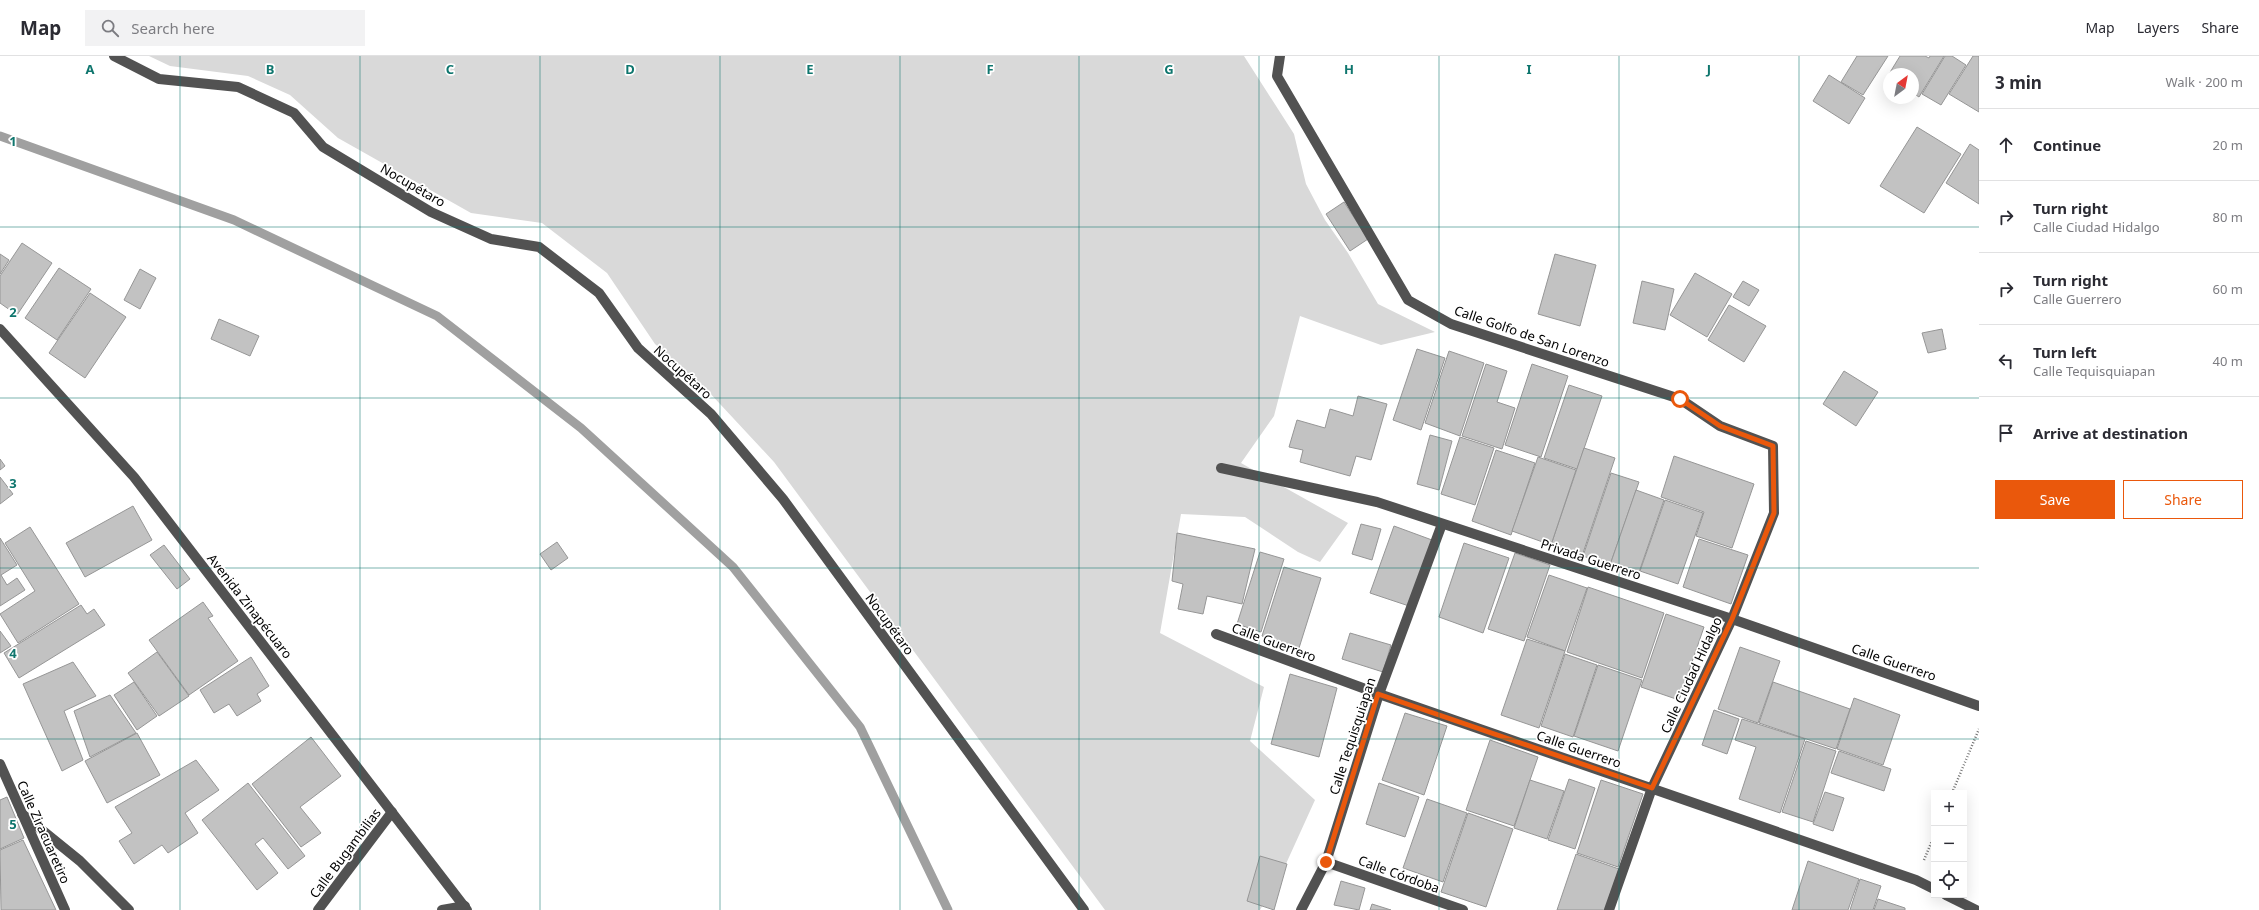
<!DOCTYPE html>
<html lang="en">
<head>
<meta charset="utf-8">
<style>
	:root { --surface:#fff; --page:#f2f2f3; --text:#2b2b33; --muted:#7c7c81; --line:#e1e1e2; --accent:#ea580c }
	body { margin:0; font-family:"Noto Sans",sans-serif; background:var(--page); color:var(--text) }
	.controls { position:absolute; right:12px; bottom:12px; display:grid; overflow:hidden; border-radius:0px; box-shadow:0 4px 16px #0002 }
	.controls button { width:36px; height:36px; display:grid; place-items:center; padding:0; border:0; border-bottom:1px solid var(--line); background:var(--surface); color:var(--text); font:20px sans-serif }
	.compass { position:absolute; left:1883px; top:12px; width:36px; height:36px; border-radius:50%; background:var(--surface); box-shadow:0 4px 16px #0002; rotate:32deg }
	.stop { position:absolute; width:12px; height:12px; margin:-9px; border:3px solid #ea580c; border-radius:50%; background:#fff }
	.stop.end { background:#ea580c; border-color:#fff; box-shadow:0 1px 4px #0008 }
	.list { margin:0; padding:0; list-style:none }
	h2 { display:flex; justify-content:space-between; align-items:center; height:52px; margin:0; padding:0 16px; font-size:17px }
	h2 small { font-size:13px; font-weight:400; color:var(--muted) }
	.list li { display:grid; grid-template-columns:26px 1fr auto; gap:12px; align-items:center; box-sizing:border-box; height:72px; padding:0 16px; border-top:1px solid var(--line) }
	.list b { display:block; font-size:15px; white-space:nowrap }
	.list p { margin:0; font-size:13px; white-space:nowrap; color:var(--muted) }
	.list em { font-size:13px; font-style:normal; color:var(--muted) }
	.actions { display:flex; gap:8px; padding:12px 16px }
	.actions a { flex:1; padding:9px 0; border:1px solid var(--accent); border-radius:0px; text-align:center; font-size:14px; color:var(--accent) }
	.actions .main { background:var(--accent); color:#fff }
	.icon { flex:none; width:22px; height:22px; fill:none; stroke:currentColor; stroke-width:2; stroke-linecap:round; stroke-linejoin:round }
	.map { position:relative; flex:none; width:1979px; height:854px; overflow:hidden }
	header { display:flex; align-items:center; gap:24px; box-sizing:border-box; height:56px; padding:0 20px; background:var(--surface); border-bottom:1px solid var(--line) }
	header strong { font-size:19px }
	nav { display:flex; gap:22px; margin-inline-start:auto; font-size:14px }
	.search { width:280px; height:36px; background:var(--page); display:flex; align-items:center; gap:10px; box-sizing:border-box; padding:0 14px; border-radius:0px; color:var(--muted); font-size:15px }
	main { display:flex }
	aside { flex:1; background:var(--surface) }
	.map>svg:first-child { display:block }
	.green { fill:#d9d9d9 }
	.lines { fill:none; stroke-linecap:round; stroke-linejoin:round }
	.stream { stroke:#a0a0a0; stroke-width:9 }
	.building { fill:#c2c2c2; stroke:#969696 }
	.path { stroke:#747474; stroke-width:2.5; stroke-dasharray:1 2; stroke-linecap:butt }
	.minor { stroke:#525252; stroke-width:10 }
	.route { stroke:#ea580c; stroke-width:5 }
	.grid { fill:none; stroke:#0f766e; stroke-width:1; stroke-opacity:0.55 }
	.labels { text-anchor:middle; stroke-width:3.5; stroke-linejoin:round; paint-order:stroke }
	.street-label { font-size:13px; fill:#000; stroke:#fff }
	.grid-label { font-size:13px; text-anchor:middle; font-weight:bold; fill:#0f766e; stroke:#fff; stroke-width:3.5; stroke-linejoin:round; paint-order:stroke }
</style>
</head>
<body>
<header>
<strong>Map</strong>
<div class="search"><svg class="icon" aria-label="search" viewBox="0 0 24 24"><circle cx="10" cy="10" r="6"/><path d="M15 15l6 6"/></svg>Search here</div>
<nav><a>Map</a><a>Layers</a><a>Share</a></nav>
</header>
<main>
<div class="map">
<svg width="1979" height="854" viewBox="0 0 1979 854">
	<rect width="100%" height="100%" fill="#fff"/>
	<polygon class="green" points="149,0 1244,0 1294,78 1306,128 1325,164 1348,197 1378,248 1435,276 1381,289 1300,260 1274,360 1241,407 1348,467 1320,506 1298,496 1245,461 1181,458 1160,577 1264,631 1250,685 1315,744 1285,810 1260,854 1105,854 774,406 707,334 655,288 607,217 542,167 471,157 338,82 290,39 248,20 170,10"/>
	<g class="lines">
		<polyline class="stream" points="0,80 234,164 437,260 581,372 733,511 860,671 948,854"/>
	</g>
	<g class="building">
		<polygon points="1857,0 1888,0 1863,39 1841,26"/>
		<polygon points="1900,0 1925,0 1929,2 1930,0 1944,0 1919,41 1913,37 1913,18 1889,18"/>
		<polygon points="1945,0 1952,0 1966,9 1941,49 1922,38"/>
		<polygon points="1973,0 1979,0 1979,56 1949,38"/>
		<polygon points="1829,19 1865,42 1849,68 1813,45"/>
		<polygon points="1917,71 1961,98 1924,157 1880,130"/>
		<polygon points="1970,88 1979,94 1979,148 1946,127"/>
		<polygon points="1344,146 1368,183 1350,195 1326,158"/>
		<polygon points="22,187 52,207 17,259 0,247 0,220"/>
		<polygon points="0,198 9,204 0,218"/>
		<polygon points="1555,198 1596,209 1580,270 1538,258"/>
		<polygon points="59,212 91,233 57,284 25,262"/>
		<polygon points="140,213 156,222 140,253 124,244"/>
		<polygon points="1695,217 1732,238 1707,281 1670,259"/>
		<polygon points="1642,225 1674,233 1665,274 1633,267"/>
		<polygon points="1743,225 1759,234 1749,250 1733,241"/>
		<polygon points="90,237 126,261 85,322 49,297"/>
		<polygon points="1729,249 1766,270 1744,306 1708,284"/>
		<polygon points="219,263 259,280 250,300 211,283"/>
		<polygon points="1942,273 1946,293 1928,297 1922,277"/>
		<polygon points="1417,293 1445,302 1421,374 1393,364"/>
		<polygon points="1449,295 1484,307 1460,380 1425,367"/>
		<polygon points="1486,308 1507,315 1497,346 1515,352 1502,393 1462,380"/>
		<polygon points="1532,308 1568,320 1541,401 1505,389"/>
		<polygon points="1844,315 1878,336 1856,370 1823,348"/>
		<polygon points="1569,329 1602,340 1577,413 1544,402"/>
		<polygon points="1358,340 1387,348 1371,404 1356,400 1350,420 1300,406 1303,394 1289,391 1297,364 1325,372 1330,353 1353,360"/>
		<polygon points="1430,379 1452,385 1439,434 1417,428"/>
		<polygon points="1460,381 1494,392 1475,449 1441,438"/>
		<polygon points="1584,392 1615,402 1582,500 1551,489"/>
		<polygon points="1496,394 1535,407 1511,479 1472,465"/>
		<polygon points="1674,400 1754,428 1732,492 1696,480 1704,456 1661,441"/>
		<polygon points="1538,401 1576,414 1551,489 1512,475"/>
		<polygon points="0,403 5,410 0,414"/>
		<polygon points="1611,417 1639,426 1610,509 1583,500"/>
		<polygon points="0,421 13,438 0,448"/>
		<polygon points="1636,434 1664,444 1638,519 1610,509"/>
		<polygon points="1665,444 1703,457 1678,528 1640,515"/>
		<polygon points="133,450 152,484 85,521 66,487"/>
		<polygon points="1361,468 1381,473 1372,504 1352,498"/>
		<polygon points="1394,470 1432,484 1409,550 1370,537"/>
		<polygon points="30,471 79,548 18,587 0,558 35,535 5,487"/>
		<polygon points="1177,477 1255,493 1242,548 1207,540 1203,558 1178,553 1183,528 1172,525"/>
		<polygon points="0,482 17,509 1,519 7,529 17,522 25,534 0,550"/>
		<polygon points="1699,483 1748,499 1731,548 1683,531"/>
		<polygon points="557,486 568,502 551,514 540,498"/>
		<polygon points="1464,487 1509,502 1483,577 1439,561"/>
		<polygon points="164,489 190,523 177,533 150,499"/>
		<polygon points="1260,496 1284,503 1261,576 1237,568"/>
		<polygon points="1515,497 1550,509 1524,585 1488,573"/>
		<polygon points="1284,511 1321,522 1299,592 1262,580"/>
		<polygon points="1549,519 1587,532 1565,595 1527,581"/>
		<polygon points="1588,531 1664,557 1642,622 1567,596"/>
		<polygon points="203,546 213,560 208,562 238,605 189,639 149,584"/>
		<polygon points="81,549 87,558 94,553 105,569 19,622 4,597"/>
		<polygon points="1666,558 1704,571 1679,644 1641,631"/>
		<polygon points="0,575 11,590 0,597"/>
		<polygon points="1350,577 1391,589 1383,616 1342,603"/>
		<polygon points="1527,583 1565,595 1539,672 1501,659"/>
		<polygon points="1740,591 1780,605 1758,667 1718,653"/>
		<polygon points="157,596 189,640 159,660 128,617"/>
		<polygon points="1565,598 1597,609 1573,681 1541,670"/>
		<polygon points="251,601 269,630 257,638 261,645 237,660 229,648 214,657 200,634"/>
		<polygon points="73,606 96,640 64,655 83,704 62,715 23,628"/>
		<polygon points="1598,609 1642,624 1618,695 1574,680"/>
		<polygon points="1290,618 1337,632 1319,701 1271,688"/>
		<polygon points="134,626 157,660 137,674 114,639"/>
		<polygon points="1773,626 1850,653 1836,693 1759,667"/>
		<polygon points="110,639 136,677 90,701 74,655"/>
		<polygon points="1854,642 1900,659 1883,709 1837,693"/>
		<polygon points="1714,654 1739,663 1727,698 1702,689"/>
		<polygon points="1405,657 1447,670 1424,739 1382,724"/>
		<polygon points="1742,663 1805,683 1780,757 1739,743 1756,691 1735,684"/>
		<polygon points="137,677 160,719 107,747 85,705"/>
		<polygon points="311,681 341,720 300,751 321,777 301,791 252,728"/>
		<polygon points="1490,684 1538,701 1514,770 1466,754"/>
		<polygon points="1806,685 1836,695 1813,766 1782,756"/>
		<polygon points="1839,695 1891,713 1884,735 1831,717"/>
		<polygon points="196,704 219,734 185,757 198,777 168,797 162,789 134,808 119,785 132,777 115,751"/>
		<polygon points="1569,723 1595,732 1575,793 1548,784"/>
		<polygon points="1530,724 1564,735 1547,783 1514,772"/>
		<polygon points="1601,724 1643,738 1618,811 1577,797"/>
		<polygon points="248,727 305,800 288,813 263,782 255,788 278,817 257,834 202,764"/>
		<polygon points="1379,727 1419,741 1405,781 1366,768"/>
		<polygon points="1825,736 1844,742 1833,775 1813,768"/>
		<polygon points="7,741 24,782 0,793 0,744"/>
		<polygon points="1427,743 1467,757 1443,826 1403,812"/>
		<polygon points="1468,757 1513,773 1486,851 1441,836"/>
		<polygon points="23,784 56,854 1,854 0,794"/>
		<polygon points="1576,798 1619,813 1605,854 1557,854"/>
		<polygon points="1260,800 1287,808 1274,854 1247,845"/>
		<polygon points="1808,805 1859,823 1848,854 1792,854"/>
		<polygon points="1860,823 1881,830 1873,854 1850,854"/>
		<polygon points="1341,825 1365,832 1359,854 1334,849"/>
		<polygon points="1878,843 1905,852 1905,854 1874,854"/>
		<polygon points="1372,848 1391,854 1370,854"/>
	</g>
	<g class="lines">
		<g class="path">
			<polyline points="1952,737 1979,673"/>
			<polyline points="1924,804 1934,780"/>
		</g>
		<g class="minor">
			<polyline points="114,0 159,23 238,31 294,57 323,91 431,156 491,183 539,191 599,237 638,292 711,358 783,443 1084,854"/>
			<polyline points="1280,0 1277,20 1408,244 1451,268 1680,343 1720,370 1773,390 1774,457 1732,563 1652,732 1609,854"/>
			<polyline points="0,273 134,421 467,854"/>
			<polyline points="1221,412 1377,446 1732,563 1979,650"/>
			<polyline points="1216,578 1379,638 1916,824 1934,833"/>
			<polyline points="0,708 65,854"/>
			<polyline points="22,758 80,805 129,854"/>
			<polyline points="1326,806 1463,854"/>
			<polyline points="1946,839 1976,854"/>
			<polyline points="318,854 392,756"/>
			<polyline points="442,854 465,850"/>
			<polyline points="1301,854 1326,806 1379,638 1442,468"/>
		</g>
	</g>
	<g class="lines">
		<polyline class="route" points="1326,806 1378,638 1652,732 1732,563 1774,457 1773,390 1720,370 1680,343"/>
	</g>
	<path class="grid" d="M180 0V854M360 0V854M540 0V854M720 0V854M900 0V854M1079 0V854M1259 0V854M1439 0V854M1619 0V854M1799 0V854M0 171H1979M0 342H1979M0 512H1979M0 683H1979"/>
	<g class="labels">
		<g class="street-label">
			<text transform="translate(413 129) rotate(30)" y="5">Nocupétaro</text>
			<text transform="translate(1532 280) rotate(19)" y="5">Calle Golfo de San Lorenzo</text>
			<text transform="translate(683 316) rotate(42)" y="5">Nocupétaro</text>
			<text transform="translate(1591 503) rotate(18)" y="5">Privada Guerrero</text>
			<text transform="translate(250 550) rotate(52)" y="5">Avenida Zinapécuaro</text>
			<text transform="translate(890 568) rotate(54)" y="5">Nocupétaro</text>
			<text transform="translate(1274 586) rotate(20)" y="5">Calle Guerrero</text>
			<text transform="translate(1894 606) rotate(19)" y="5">Calle Guerrero</text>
			<text transform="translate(1691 619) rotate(-65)" y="5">Calle Ciudad Hidalgo</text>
			<text transform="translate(1352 680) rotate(-72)" y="5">Calle Tequisquiapan</text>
			<text transform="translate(1579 693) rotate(19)" y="5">Calle Guerrero</text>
			<text transform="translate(44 776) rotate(66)" y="5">Calle Ziracuaretiro</text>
			<text transform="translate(345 797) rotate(-53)" y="5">Calle Bugambilias</text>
			<text transform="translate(1399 818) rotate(20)" y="5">Calle Córdoba</text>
		</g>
	</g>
	<g class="grid-label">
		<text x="90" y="18">A</text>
		<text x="270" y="18">B</text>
		<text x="450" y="18">C</text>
		<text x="630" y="18">D</text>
		<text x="810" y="18">E</text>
		<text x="990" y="18">F</text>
		<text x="1169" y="18">G</text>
		<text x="1349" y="18">H</text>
		<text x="1529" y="18">I</text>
		<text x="1709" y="18">J</text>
		<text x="13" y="90">1</text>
		<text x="13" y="261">2</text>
		<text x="13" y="432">3</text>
		<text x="13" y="602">4</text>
		<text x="13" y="773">5</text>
	</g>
</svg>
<div class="controls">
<button>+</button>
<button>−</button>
<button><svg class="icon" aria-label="locate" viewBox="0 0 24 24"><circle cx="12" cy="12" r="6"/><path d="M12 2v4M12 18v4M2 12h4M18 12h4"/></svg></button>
</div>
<svg class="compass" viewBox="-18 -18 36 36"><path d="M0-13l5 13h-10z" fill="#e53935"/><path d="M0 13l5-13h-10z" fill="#7c7c81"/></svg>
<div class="stop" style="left:1680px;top:343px"></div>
<div class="stop end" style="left:1326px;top:806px"></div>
</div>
<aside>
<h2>3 min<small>Walk · 200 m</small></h2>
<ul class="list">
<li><svg class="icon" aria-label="ahead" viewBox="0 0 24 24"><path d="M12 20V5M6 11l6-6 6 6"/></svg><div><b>Continue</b></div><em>20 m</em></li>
<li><svg class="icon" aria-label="right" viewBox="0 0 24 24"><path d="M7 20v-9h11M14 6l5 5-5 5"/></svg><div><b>Turn right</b><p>Calle Ciudad Hidalgo</p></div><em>80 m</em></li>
<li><svg class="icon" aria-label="right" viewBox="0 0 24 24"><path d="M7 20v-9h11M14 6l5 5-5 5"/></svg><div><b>Turn right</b><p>Calle Guerrero</p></div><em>60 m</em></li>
<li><svg class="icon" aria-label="left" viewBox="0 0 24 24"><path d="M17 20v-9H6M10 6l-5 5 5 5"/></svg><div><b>Turn left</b><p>Calle Tequisquiapan</p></div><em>40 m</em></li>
<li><svg class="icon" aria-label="arrive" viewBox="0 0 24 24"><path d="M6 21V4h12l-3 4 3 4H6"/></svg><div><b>Arrive at destination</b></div></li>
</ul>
<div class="actions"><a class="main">Save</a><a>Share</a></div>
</aside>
</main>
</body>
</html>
